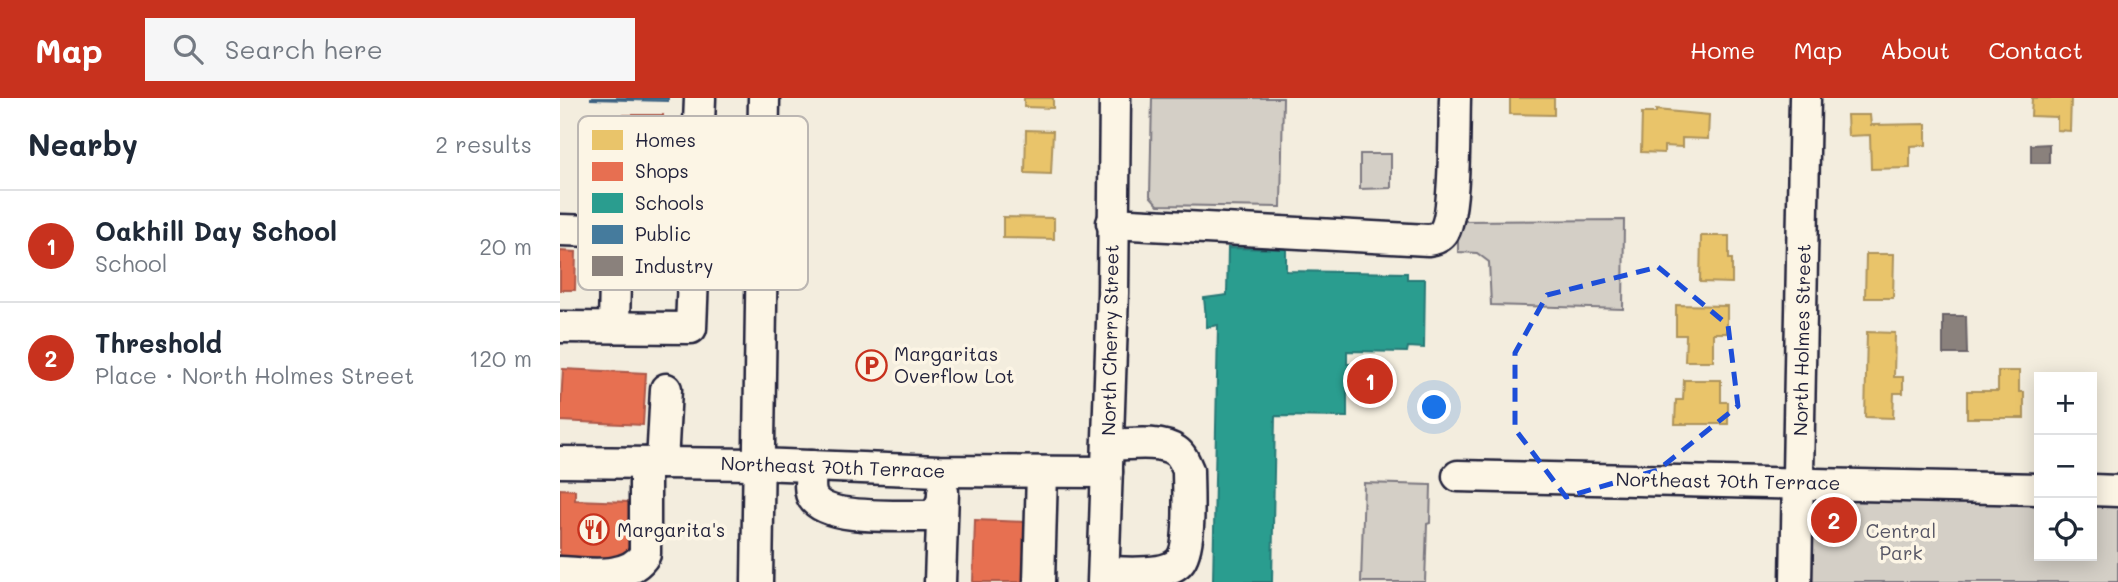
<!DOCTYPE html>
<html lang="en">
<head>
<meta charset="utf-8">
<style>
	:root { --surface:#fff; --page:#f6f6f7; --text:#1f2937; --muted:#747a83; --line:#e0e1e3; --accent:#c8321e }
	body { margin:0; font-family:Mali,sans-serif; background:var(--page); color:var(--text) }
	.controls { position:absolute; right:21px; bottom:21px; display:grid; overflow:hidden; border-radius:0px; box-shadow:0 4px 18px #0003 }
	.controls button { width:63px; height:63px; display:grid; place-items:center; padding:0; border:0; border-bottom:2px solid var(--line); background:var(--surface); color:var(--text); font:35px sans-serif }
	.you { position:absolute; left:875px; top:310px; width:24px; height:24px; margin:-18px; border:5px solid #fff; border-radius:50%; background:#1a73e8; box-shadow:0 0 0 10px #1a73e833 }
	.badge { display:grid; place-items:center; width:46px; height:46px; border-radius:50%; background:var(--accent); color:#fff; font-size:23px; font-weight:700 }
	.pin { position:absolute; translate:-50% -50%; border:4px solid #fff; box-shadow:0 2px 7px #0006 }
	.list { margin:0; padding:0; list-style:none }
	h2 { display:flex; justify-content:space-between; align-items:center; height:91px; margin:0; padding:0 28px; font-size:30px }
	h2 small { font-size:23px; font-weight:400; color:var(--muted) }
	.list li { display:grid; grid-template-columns:46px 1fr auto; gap:21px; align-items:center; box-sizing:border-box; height:112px; padding:0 28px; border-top:2px solid var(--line) }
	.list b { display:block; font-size:26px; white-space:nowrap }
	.list p { margin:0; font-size:23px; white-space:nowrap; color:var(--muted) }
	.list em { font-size:23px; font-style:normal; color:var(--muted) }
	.icon { flex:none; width:38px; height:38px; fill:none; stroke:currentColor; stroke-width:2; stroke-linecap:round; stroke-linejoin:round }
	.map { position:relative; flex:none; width:1558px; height:484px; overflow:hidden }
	header { display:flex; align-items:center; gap:42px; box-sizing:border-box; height:98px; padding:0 35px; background:var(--accent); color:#fff }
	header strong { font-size:33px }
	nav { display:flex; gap:38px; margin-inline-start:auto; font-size:24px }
	.search { width:490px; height:63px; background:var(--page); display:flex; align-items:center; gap:18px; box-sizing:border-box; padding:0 24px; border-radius:0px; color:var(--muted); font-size:26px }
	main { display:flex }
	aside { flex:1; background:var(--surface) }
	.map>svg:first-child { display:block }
	.green { fill:#d4cfc6; stroke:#7b7880; stroke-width:2 }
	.homes { fill:#e9c46a; stroke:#ad935c; stroke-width:2 }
	.shops { fill:#e76f51; stroke:#ac584a; stroke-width:2 }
	.schools { fill:#2a9d8f; stroke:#287876; stroke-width:2 }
	.public { fill:#457b9d; stroke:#3a6080; stroke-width:2 }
	.industry { fill:#8a817c; stroke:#6b6468; stroke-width:2 }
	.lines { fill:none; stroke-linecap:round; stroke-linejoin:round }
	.minor-casing { stroke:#22223b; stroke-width:35 }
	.minor { stroke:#fcf5e5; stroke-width:30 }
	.marked { fill:none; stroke:#1d4ed8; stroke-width:5; stroke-dasharray:14 9; stroke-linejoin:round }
	.labels { text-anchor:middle; stroke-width:7; stroke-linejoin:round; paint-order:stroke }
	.street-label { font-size:19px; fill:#22223b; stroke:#fcf5e5 }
	.poi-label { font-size:19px; fill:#22223b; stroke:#fcf5e5; text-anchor:start }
	.park-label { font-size:19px; fill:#575665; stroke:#fcf5e5 }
	.key { fill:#fcf5e5; stroke:#bbb6b2; stroke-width:2 }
	.key-label { font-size:19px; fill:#22223b }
</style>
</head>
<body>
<header>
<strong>Map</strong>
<div class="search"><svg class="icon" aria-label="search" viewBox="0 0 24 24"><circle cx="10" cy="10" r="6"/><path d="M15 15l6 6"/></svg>Search here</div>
<nav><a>Home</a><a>Map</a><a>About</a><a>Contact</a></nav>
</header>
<main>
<aside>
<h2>Nearby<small>2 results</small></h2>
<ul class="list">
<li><span class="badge">1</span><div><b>Oakhill Day School</b><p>School</p></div><em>20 m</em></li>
<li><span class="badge">2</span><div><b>Threshold</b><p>Place · North Holmes Street</p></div><em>120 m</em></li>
</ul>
</aside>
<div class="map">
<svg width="1558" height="484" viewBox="0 0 1558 484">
	<rect width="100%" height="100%" fill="#f3edde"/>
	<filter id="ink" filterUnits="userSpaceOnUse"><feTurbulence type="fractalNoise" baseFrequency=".0143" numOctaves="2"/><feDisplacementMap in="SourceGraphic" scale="14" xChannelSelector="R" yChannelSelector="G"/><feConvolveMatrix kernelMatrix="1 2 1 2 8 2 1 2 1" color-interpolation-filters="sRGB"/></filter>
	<g filter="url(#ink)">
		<g class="green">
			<polygon points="592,0 723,0 721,109 598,107 590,98"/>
			<polygon points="800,56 831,56 831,90 800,91"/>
			<polygon points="1064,122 1063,211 931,207 929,164 917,155 898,154 898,123"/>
			<polygon points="804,385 871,387 870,425 867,426 865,484 801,484"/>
			<polygon points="1254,402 1479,407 1479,458 1532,458 1532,408 1558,409 1558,484 1252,484"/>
		</g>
		<g class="homes">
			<polygon points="464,0 493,0 493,10 464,9"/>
			<polygon points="950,0 994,0 994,17 950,16"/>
			<polygon points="1472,0 1511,0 1510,33 1497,32 1497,19 1471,18"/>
			<polygon points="1096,12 1149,17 1148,41 1122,40 1122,49 1104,48 1104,55 1081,54 1082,15 1096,15"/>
			<polygon points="1287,17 1310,17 1311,27 1366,26 1366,47 1350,48 1350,70 1311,71 1310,37 1288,38"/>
			<polygon points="466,32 493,33 491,76 465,75"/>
			<polygon points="443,119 494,120 494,141 443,140"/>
			<polygon points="1141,138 1169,138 1169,161 1172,161 1172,185 1140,184"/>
			<polygon points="1306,156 1334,156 1333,200 1305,200"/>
			<polygon points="1116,207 1167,208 1167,235 1153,235 1153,263 1125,263 1126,237 1116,237"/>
			<polygon points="1307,234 1335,235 1334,279 1343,279 1343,295 1334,295 1333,320 1305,319"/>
			<polygon points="1438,273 1459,273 1459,294 1464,294 1464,320 1407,320 1407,293 1438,293"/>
			<polygon points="1124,282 1161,282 1161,304 1168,304 1168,326 1115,326 1116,302 1123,302"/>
		</g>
		<g class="shops">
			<polygon points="58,17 103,17 101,111 56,110"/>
			<polygon points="0,153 16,154 15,192 0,192"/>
			<polygon points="3,271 86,275 83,327 0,323"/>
			<polygon points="0,391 15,392 15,402 69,404 68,462 0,459"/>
			<polygon points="415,422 466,424 464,484 413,484"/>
		</g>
		<polygon class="schools" points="668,150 726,151 726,173 847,175 847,181 865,181 864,250 848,249 847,254 787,253 787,266 799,266 799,285 787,285 787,319 715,318 712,484 653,484 658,227 647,229 644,200 667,197"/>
		<polygon class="public" points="31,0 108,0 108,3 31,1"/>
		<g class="industry">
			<polygon points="1489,46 1489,65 1471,65 1471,47"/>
			<polygon points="1383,218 1406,218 1407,256 1383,256"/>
		</g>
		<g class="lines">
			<defs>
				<g id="minor">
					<path d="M552 125 868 142C874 141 879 140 883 135 896 119 894 26 895 0"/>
					<polyline points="0,132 201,138"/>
					<polyline points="0,229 131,230 140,0"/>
					<polyline points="54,229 56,134"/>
					<polyline points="0,364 198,366 379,373 547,374"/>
					<polyline points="102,365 106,291"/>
					<path d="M251 368C251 378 248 392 253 400 268 423 343 417 369 418L376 415 381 406"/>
					<polyline points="898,378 1479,391"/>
					<polyline points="1532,392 1558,393"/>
					<path d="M0 474C27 475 69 483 85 456V365"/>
					<path d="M544 474C562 474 605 479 619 464 632 451 628 392 628 372 625 365 622 357 616 353 599 341 567 347 548 347"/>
					<polyline points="197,484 204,0"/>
					<polyline points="380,484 383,394"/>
					<polyline points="479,484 482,374"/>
					<polyline points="543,484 553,195 555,0"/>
					<polyline points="1236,484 1245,0"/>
				</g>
			</defs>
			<use href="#minor" class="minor-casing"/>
			<use href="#minor" class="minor"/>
		</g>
	</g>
	<path class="marked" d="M1098 169 1168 227 1178 308 1098 372 1006 399 955 331V255L987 197Z"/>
	<defs>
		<symbol id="parking-ring" viewBox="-11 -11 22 22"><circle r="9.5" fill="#fcf5e5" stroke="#c8321e" stroke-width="1.5"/><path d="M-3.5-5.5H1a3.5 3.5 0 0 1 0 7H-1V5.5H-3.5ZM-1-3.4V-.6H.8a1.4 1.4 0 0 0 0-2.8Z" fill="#c8321e"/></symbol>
		<symbol id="restaurant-ring" viewBox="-11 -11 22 22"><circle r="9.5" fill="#fcf5e5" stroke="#c8321e" stroke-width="1.5"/><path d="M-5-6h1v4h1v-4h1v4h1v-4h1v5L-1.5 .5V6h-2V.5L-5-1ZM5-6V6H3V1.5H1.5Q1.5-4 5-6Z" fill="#c8321e"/></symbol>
	</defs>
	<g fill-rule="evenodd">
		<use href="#parking-ring" x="294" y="250" width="35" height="35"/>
		<use href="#restaurant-ring" x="16" y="414" width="35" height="35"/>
	</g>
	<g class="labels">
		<g class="street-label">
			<text transform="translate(550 242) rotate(-89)" y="7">North Cherry Street</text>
			<text transform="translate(1242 242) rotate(-89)" y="7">North Holmes Street</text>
			<text transform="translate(273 369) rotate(2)" y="7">Northeast 70th Terrace</text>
			<text transform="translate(1168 383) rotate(1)" y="7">Northeast 70th Terrace</text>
		</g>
		<g class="poi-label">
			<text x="334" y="263">Margaritas<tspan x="334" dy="22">Overflow Lot</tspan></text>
			<text x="57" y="439">Margarita's</text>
		</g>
		<g class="park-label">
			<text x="1341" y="440">Central<tspan x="1341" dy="22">Park</tspan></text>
		</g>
	</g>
	<rect x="18" y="18" width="230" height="174" rx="10" class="key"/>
	<rect x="32" y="32" width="31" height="20" fill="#e9c46a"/>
	<rect x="32" y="64" width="31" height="19" fill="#e76f51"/>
	<rect x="32" y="95" width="31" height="20" fill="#2a9d8f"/>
	<rect x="32" y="127" width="31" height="19" fill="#457b9d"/>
	<rect x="32" y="158" width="31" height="20" fill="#8a817c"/>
	<g class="key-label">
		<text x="75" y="49">Homes</text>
		<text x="75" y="80">Shops</text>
		<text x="75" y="112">Schools</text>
		<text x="75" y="143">Public</text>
		<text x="75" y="175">Industry</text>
	</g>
</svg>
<div class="controls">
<button>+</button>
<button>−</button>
<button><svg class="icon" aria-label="locate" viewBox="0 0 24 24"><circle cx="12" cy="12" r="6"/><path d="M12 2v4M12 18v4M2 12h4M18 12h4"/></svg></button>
</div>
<div class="you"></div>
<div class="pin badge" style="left:810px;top:283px">1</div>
<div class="pin badge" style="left:1274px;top:422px">2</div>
</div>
</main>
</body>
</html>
